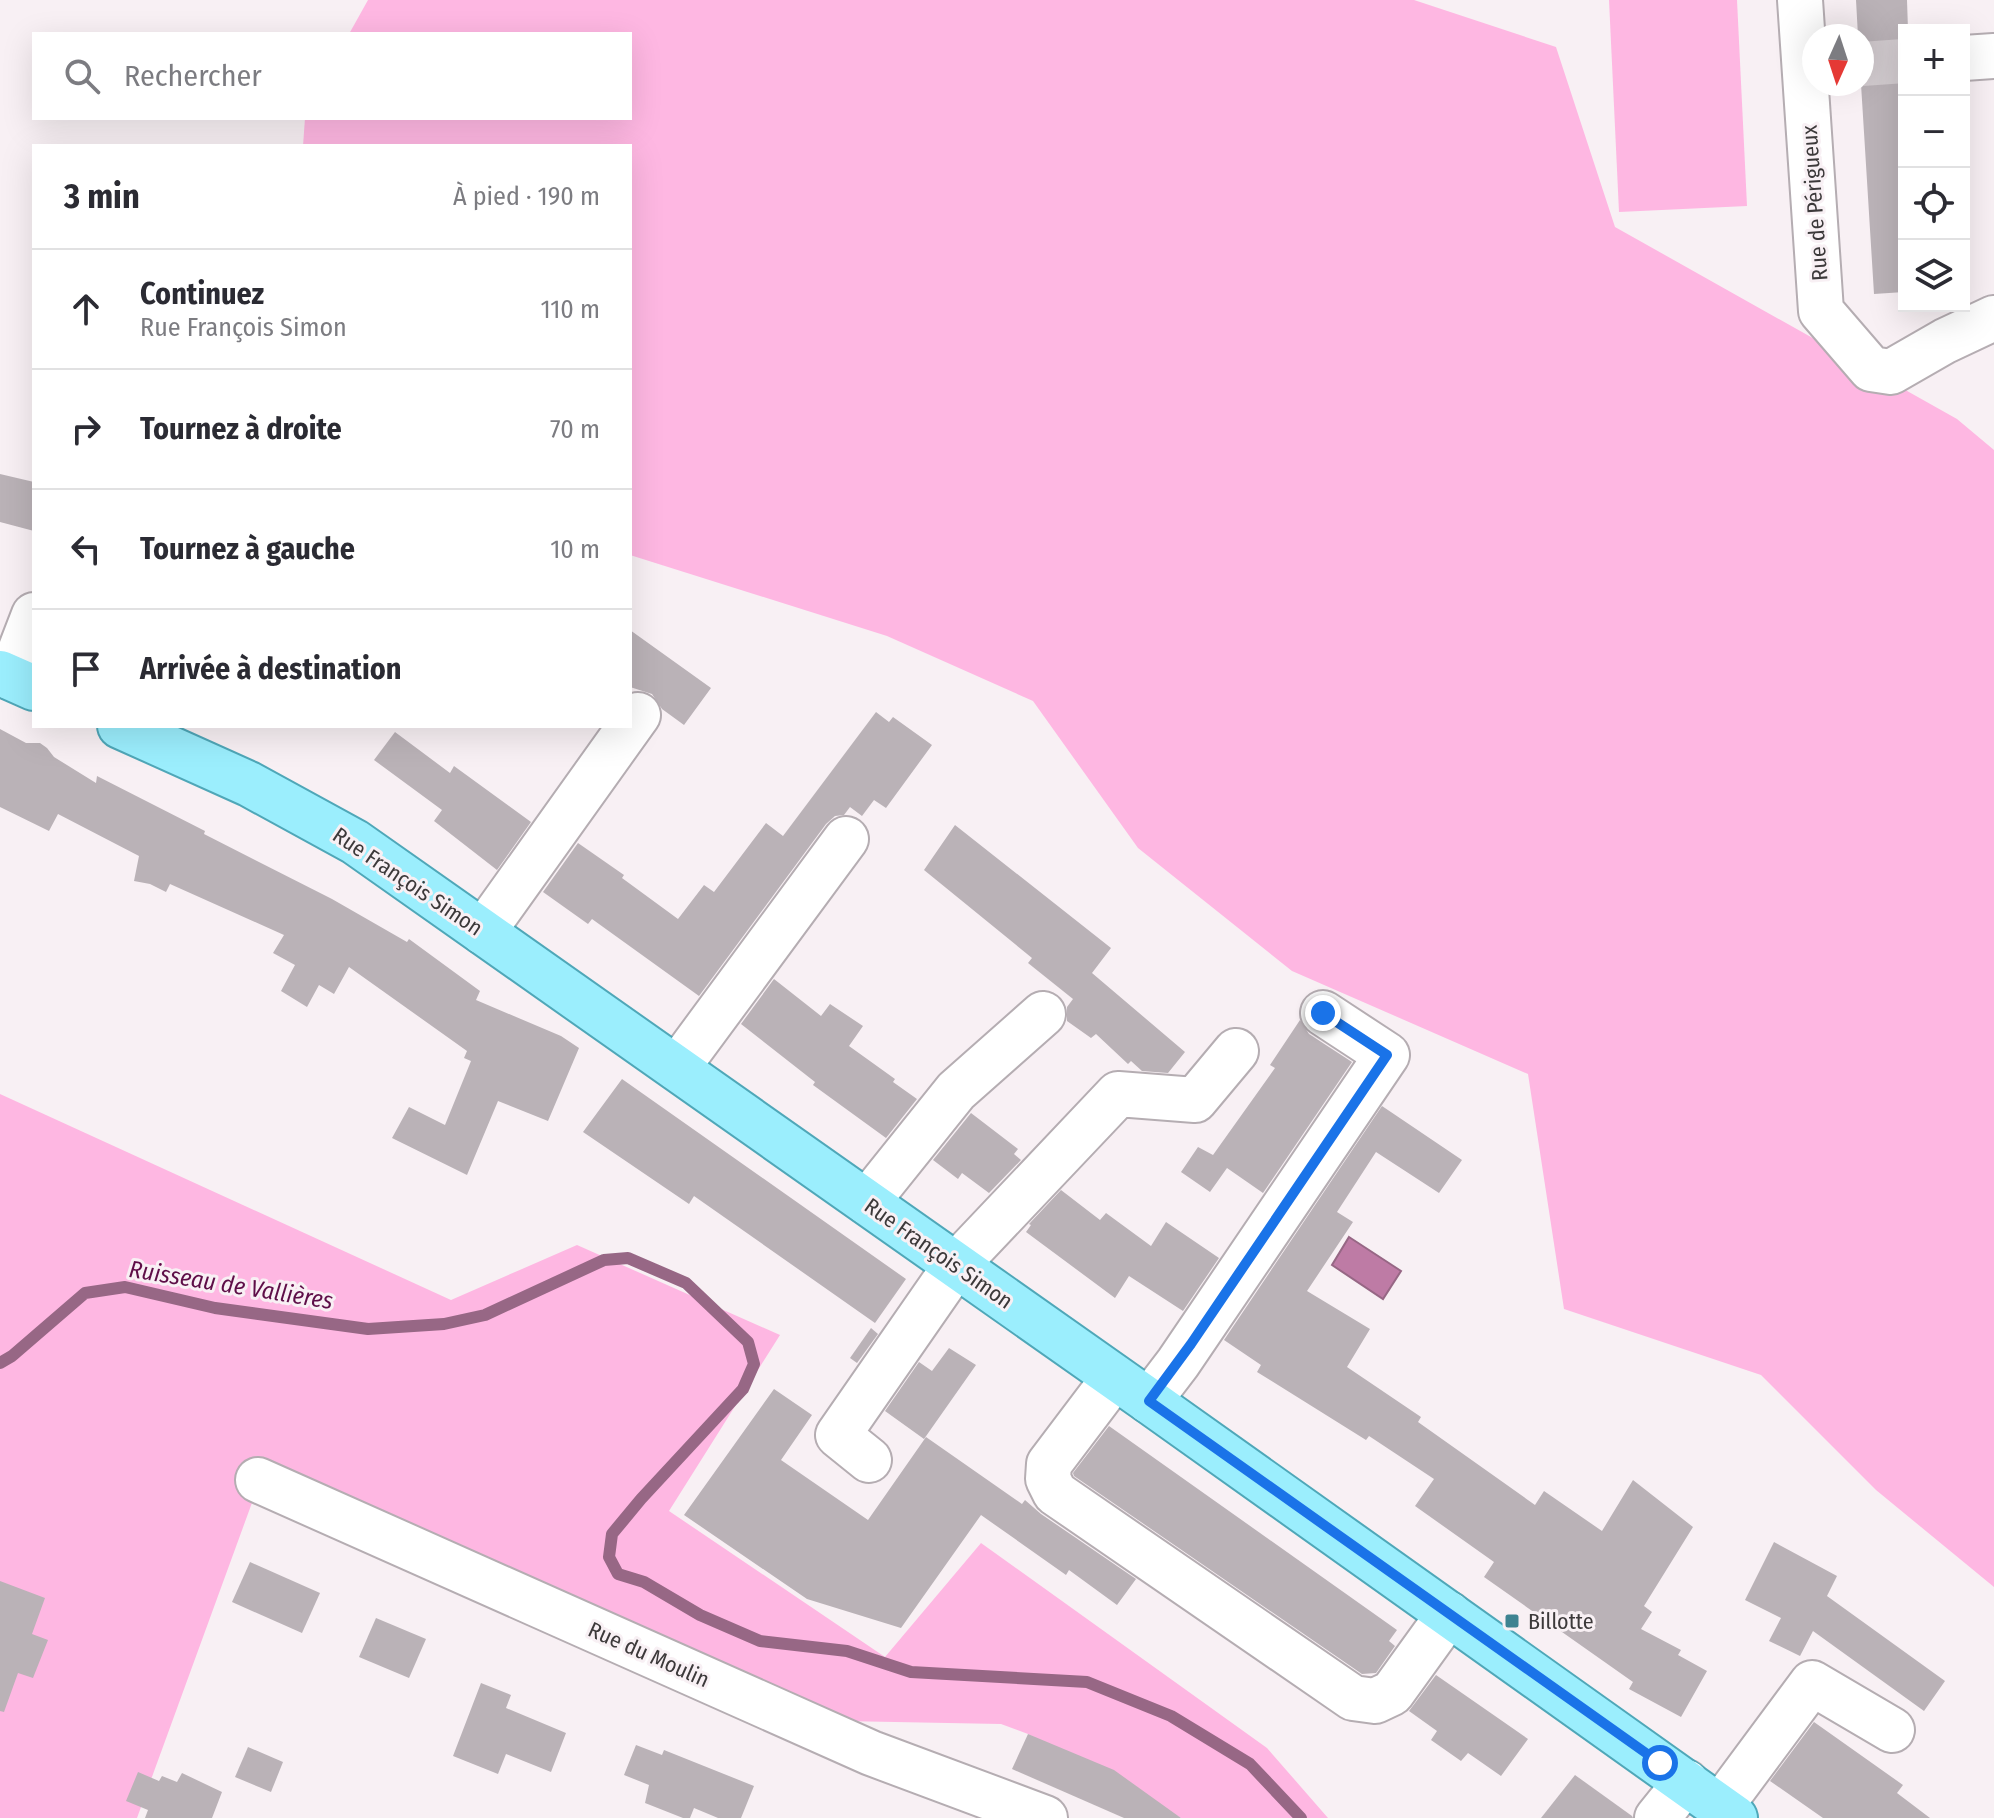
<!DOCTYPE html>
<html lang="fr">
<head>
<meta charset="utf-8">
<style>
	:root { --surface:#fff; --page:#f7f7f7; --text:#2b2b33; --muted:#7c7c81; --line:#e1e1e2 }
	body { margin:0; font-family:"Fira Sans Condensed",sans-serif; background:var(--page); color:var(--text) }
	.controls { position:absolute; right:24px; top:24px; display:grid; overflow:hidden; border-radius:0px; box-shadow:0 8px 32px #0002 }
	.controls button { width:72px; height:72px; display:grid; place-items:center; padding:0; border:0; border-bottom:2px solid var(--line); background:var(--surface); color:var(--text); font:40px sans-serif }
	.compass { position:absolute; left:1802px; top:24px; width:72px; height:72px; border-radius:50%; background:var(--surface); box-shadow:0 8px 32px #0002; rotate:183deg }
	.stop { position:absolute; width:24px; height:24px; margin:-18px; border:6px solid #1a73e8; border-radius:50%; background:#fff }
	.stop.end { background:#1a73e8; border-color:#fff; box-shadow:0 2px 8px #0008 }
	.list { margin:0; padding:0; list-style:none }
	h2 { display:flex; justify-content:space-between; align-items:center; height:104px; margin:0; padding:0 32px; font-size:34px }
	h2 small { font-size:26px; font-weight:400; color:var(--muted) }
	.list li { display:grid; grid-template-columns:52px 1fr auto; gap:24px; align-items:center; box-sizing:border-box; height:120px; padding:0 32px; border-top:2px solid var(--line) }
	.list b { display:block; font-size:30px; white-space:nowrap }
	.list p { margin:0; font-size:26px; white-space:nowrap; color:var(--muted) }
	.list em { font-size:26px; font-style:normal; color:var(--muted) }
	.icon { flex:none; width:44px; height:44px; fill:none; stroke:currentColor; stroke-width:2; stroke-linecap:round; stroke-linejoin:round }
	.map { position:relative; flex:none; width:1994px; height:1818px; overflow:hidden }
	.search { position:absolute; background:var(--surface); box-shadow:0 8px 32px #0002; left:32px; top:32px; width:600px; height:88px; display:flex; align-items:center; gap:20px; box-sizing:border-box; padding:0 28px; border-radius:0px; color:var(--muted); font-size:30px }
	.panel { position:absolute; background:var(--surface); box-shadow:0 8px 32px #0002; left:32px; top:144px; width:600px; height:584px; border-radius:0px }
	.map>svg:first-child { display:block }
	.green { fill:#feb7e2 }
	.water { fill:#be7ba5; stroke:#976785; stroke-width:2 }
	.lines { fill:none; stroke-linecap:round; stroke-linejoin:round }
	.stream { stroke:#976785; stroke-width:12 }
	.building { fill:#bab2b7 }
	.minor-tunnel { stroke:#d2cbcf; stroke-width:44; stroke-dasharray:44 22; stroke-linecap:butt }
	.minor-casing { stroke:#b5adb2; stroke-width:48 }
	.major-casing { stroke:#4fa7b8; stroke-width:48 }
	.minor { stroke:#fff; stroke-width:44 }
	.major { stroke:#9beefd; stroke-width:44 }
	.route { stroke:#1a73e8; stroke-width:10 }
	.poi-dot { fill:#3e8391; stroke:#f8f0f4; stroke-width:3 }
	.labels { text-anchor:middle; stroke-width:6; stroke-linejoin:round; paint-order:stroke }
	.street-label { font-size:22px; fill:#3c393a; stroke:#f8f0f4 }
	.poi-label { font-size:22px; fill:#3c393a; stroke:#f8f0f4; text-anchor:start }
	.water-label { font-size:24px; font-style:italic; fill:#5e0e48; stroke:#f8f0f4 }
</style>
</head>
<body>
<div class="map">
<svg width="1994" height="1818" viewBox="0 0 1994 1818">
	<rect width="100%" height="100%" fill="#f8f0f4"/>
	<g class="green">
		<polygon points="368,0 1414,0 1556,47 1615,227 1957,419 1994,450 1994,1587 1876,1490 1761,1375 1564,1309 1528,1074 1292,971 1138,848 1033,701 887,636 630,555 630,146 303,146 305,118 630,118 630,34 349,34"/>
		<polygon points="1609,0 1737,0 1747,206 1619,212"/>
		<polygon points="0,1094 451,1300 577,1245 780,1335 669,1511 885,1657 981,1543 1267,1748 1328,1818 1181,1818 1028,1734 1001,1724 742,1719 253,1500 137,1818 0,1818"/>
	</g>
	<polygon class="water" points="1349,1237 1401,1271 1383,1299 1332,1265"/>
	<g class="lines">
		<polyline class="stream" points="0,1363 12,1356 85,1293 125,1287 215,1308 368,1329 444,1324 485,1315 604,1260 628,1258 686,1283 748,1342 754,1364 743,1389 641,1499 612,1534 609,1557 618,1574 644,1582 700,1615 760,1641 847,1651 911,1672 1087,1682 1171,1716 1250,1764 1301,1818"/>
	</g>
	<g class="building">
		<polygon points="1856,0 1907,0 1908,30 1904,30 1904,292 1874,294 1861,84 1862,36 1858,36"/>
		<polygon points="0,474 34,482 34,531 0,522"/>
		<polygon points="630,630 711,688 684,725 662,709 652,694 630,687"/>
		<polygon points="876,712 889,722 893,717 932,745 886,808 874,800 862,816 850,807 844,815 835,816 826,824 699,996 592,919 588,924 543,892 578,843 624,875 622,878 678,919 704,885 714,892 766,823 783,836"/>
		<polygon points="0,729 26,743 40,743 47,748 54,757 96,783 97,776 205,831 204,834 332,899 407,942 409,939 480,991 476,1000 561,1036 579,1048 548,1121 498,1101 467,1175 392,1138 409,1107 445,1125 471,1061 464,1058 467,1051 349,967 334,994 319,985 307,1007 281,991 295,965 273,953 284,935 170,884 166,892 150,884 134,881 139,856 58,814 49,831 0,807"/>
		<polygon points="395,732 450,773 454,766 531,822 497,870 434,821 442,810 374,760"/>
		<polygon points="955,825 1111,948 1092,973 1185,1052 1168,1073 1142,1071 1131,1061 1128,1064 1096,1034 1091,1038 1067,1021 1067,1007 1073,999 1028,963 1032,958 924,870"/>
		<polygon points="774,979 821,1016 830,1004 863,1026 849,1046 895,1079 893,1082 917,1099 886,1138 813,1085 815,1082 741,1024"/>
		<polygon points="1300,1020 1309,1034 1352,1062 1263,1193 1227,1168 1210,1192 1181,1172 1198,1147 1213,1155 1275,1068 1270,1065"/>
		<polygon points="622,1079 906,1279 875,1323 694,1196 689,1204 583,1132"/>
		<polygon points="1382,1106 1462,1160 1439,1193 1376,1152 1337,1212 1353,1222 1307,1291 1370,1329 1347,1367 1421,1417 1418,1422 1535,1505 1544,1491 1602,1531 1633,1480 1693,1527 1644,1606 1652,1612 1641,1629 1681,1650 1678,1655 1707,1671 1681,1717 1629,1689 1633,1682 1484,1577 1494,1562 1415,1506 1434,1479 1369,1436 1366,1440 1257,1372 1261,1365 1224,1340"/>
		<polygon points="971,1113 1018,1149 1014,1154 1021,1160 989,1193 962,1173 958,1179 933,1160"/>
		<polygon points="1061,1190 1100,1220 1106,1213 1151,1246 1166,1222 1219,1258 1183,1311 1129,1276 1115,1298 1026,1232 1031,1225 1029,1224"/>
		<polygon points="871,1328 878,1334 857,1363 850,1358"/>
		<polygon points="949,1348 976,1365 924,1439 885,1411 919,1362 932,1371"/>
		<polygon points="774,1389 812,1415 781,1460 868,1520 926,1437 1022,1504 1025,1500 1041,1514 1136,1579 1117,1605 1069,1570 1066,1575 981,1515 901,1628 807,1599 684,1515"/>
		<polygon points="1109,1426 1397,1630 1389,1641 1395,1646 1376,1673 1362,1674 1074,1476 1073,1473"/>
		<polygon points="1774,1542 1837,1576 1827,1596 1945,1681 1924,1711 1813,1631 1800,1656 1769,1641 1781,1618 1745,1600"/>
		<polygon points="250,1562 320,1593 302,1633 232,1602"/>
		<polygon points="0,1581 45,1598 32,1634 48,1640 33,1678 18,1673 4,1712 0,1711"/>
		<polygon points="376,1618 426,1639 409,1678 359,1657"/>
		<polygon points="1436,1675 1528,1739 1501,1776 1468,1753 1461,1761 1431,1740 1437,1731 1409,1711"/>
		<polygon points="481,1683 511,1695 506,1708 566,1733 551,1772 506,1754 498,1774 453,1756"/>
		<polygon points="1814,1722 1903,1785 1897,1793 1930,1818 1823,1818 1770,1781"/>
		<polygon points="1028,1734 1114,1770 1181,1818 1124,1818 1012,1769"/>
		<polygon points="636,1745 662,1755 664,1750 754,1786 741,1818 718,1818 694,1808 690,1818 683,1818 645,1803 649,1785 624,1775"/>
		<polygon points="248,1747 283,1762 271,1792 235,1777"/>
		<polygon points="138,1772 159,1781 162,1776 177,1782 182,1773 222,1792 212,1818 145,1818 148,1810 126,1801"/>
		<polygon points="1575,1775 1632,1816 1633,1818 1541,1818"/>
	</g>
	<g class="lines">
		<polyline class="minor-tunnel" points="1862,64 1904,61"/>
		<defs>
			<g id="minor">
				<polyline points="1800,0 1821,311 1871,369 1891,372 1945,341 1994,318"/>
				<polyline points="1964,58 1994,56"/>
				<polyline points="10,677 34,615"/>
				<polyline points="483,932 638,715"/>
				<polyline points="677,1068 846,839"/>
				<polyline points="867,1202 956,1091 1043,1014"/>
				<polyline points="1114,1378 1049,1464 1048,1479 1055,1493 1353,1698 1375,1701 1392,1693 1449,1614"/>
				<polyline points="1149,1401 1178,1363 1387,1055 1323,1013"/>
				<polyline points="869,1460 838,1435 956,1265 1118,1094 1195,1100 1236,1051"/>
				<polyline points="258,1480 871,1753 1045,1818"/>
				<polyline points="1720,1807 1812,1683 1892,1730"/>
				<polyline points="1657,1818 1686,1782"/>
			</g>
			<g id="major">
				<polyline points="0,673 34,688"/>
				<polyline points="120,726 249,784 355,842 1149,1401 1735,1818"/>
			</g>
		</defs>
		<use href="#minor" class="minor-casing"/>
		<use href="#major" class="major-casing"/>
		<use href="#minor" class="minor"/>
		<use href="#major" class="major"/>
	</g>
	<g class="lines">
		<polyline class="route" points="1323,1013 1387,1055 1191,1344 1149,1401 1660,1763"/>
	</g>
	<rect class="poi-dot" x="1504" y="1613" width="16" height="16" rx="4"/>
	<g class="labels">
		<g class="street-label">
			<text transform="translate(1814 203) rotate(-94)" y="8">Rue de Périgueux</text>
			<text transform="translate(408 881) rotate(34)" y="8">Rue François Simon</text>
			<text transform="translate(939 1253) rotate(35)" y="8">Rue François Simon</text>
			<text transform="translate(649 1654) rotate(24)" y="8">Rue du Moulin</text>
		</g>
		<g class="poi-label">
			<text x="1528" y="1629">Billotte</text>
		</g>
		<g class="water-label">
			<text transform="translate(231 1285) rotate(9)" y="8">Ruisseau de Vallières</text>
		</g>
	</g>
</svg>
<div class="controls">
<button>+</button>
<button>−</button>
<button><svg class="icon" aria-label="locate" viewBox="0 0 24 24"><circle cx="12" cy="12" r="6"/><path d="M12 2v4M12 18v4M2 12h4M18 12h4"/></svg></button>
<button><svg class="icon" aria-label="layers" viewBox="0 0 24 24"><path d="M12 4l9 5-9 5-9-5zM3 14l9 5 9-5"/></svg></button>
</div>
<svg class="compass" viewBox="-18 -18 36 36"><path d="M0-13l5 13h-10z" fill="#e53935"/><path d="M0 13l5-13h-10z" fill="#7c7c81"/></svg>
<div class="stop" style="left:1660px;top:1763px"></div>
<div class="stop end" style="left:1323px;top:1013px"></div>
<div class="search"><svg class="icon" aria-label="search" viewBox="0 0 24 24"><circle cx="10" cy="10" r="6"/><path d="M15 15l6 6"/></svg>Rechercher</div>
<section class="panel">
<h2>3 min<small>À pied · 190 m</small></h2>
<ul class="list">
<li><svg class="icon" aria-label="ahead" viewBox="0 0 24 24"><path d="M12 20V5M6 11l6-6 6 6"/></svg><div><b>Continuez</b><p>Rue François Simon</p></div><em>110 m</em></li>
<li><svg class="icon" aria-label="right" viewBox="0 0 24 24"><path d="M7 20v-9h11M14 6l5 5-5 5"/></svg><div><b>Tournez à droite</b></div><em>70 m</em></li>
<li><svg class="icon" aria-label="left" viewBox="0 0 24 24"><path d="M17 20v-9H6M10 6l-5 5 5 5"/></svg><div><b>Tournez à gauche</b></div><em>10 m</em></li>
<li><svg class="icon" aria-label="arrive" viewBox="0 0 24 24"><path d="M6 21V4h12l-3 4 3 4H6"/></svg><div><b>Arrivée à destination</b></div></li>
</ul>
</section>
</div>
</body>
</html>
